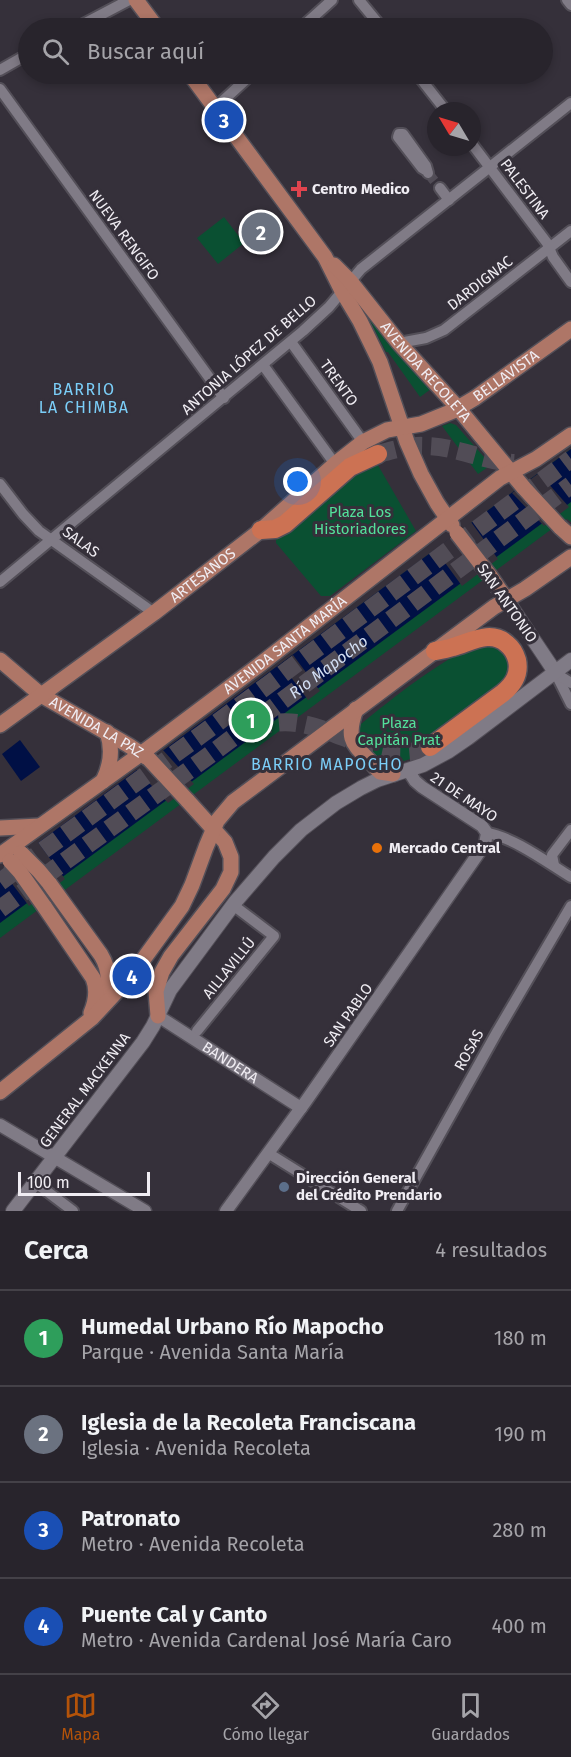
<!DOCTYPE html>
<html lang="es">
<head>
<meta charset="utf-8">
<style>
	:root { --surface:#28242c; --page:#302c34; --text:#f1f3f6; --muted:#a5a4a9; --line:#444148; --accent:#b45309 }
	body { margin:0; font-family:"Fira Sans",sans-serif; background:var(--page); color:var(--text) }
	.compass { position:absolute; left:427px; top:102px; width:54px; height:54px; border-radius:50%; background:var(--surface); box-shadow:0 3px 9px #0003; rotate:308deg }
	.scale { position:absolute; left:18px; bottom:15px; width:132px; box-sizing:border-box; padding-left:6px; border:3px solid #f0edf3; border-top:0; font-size:16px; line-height:21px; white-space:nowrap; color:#f0edf3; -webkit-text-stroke:4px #35303a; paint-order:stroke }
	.you { position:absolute; left:298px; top:482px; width:21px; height:21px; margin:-15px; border:4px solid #fff; border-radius:50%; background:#1a73e8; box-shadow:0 0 0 9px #1a73e833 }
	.badge { display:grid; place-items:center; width:39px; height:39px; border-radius:50%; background:var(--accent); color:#fff; font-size:20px; font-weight:700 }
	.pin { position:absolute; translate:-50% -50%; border:3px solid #fff; box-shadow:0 2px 6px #0006 }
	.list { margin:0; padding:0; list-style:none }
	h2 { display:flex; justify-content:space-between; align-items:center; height:78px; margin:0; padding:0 24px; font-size:26px }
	h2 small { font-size:20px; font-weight:400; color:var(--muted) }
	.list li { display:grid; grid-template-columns:39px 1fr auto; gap:18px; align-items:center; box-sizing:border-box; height:96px; padding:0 24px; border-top:2px solid var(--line) }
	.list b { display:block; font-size:22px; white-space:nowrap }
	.list p { margin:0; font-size:20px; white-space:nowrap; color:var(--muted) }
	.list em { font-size:20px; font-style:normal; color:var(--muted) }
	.icon { flex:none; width:33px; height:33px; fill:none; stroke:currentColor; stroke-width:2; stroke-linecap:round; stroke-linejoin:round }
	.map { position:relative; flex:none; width:571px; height:1211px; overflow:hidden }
	.search { position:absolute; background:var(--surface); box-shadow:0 3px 9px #0003; left:18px; right:18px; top:18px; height:66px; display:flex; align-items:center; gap:15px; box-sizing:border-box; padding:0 21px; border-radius:33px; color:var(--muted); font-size:22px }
	.sheet { height:462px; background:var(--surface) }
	nav { display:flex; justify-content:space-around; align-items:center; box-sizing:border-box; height:84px; border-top:2px solid var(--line); background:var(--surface); font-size:16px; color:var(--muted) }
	nav a { display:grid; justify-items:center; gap:3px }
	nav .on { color:var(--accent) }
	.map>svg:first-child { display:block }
	.green { fill:#0a5032 }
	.water { fill:#001045 }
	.pier { fill:#35303a }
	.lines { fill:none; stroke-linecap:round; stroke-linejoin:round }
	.minor-tunnel { stroke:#514c56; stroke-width:10; stroke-dasharray:10 5; stroke-linecap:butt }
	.motorway-tunnel { stroke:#514c56; stroke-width:18; stroke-dasharray:18 9; stroke-linecap:butt }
	.minor-casing { stroke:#534f58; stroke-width:14 }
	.tertiary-casing { stroke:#534f58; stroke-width:15 }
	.secondary-casing { stroke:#534f58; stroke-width:16 }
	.primary-casing { stroke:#534f58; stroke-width:18 }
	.motorway-casing { stroke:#534f58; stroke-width:21 }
	.minor { stroke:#807b86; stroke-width:10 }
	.tertiary { stroke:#807b86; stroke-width:12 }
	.secondary { stroke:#807b86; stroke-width:14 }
	.primary { stroke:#ae7667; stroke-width:15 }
	.motorway { stroke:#cc7253; stroke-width:18 }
	.primary-bridge-casing { stroke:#534f58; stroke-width:18; stroke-linecap:butt }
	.primary-bridge { stroke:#ae7667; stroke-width:15 }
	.health-dot { fill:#e0444e; stroke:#35303a; stroke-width:2 }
	.food-dot { fill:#e8710a; stroke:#35303a; stroke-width:2 }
	.service-dot { fill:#5c6f8a; stroke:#35303a; stroke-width:2 }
	.labels { text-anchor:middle; stroke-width:6; stroke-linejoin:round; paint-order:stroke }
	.poi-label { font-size:15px; font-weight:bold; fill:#f0edf3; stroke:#35303a; text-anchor:start }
	.street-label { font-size:15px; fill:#f0edf3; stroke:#35303a }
	.park-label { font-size:15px; fill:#53e19b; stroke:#35303a }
	.neighbourhood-label { font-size:16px; letter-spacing:1.5px; fill:#7bcef8; stroke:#35303a }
	.water-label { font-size:16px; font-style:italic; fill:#d2def3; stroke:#35303a }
</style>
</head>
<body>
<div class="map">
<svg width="571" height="1211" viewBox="0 0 571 1211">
	<rect width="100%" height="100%" fill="#35303a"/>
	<g class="green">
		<polygon points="224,217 244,243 218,264 197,238"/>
		<polygon points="352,295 431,389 420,397 388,352 386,352 371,323"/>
		<polygon points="450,423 456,425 491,465 478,474 442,426"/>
		<polygon points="571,449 571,522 567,519 549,531 0,938 0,872"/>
		<polygon points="375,460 416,531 330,596 321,596 276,543 276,537 345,478"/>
		<path d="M479 643 509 650 510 677 432 752 379 769 349 734C389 701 431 666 479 643Z"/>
	</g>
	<g class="water">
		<polygon points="571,449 571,502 0,923 0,871"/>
		<polygon points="20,740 40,767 21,781 2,754"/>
	</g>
	<g class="pier">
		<polygon points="539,473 569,507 544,526 512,493"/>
		<polygon points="471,522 498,559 462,586 435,549"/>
		<polygon points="293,655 320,691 308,700 281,664"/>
		<polygon points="162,749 194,784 168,803 135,768"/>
		<polygon points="37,841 65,879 29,906 0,868"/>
	</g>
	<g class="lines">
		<polyline class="minor-tunnel" points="428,173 440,188"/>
		<g class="motorway-tunnel">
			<path d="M378 454C393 450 409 445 425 446 455 446 483 461 514 463"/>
			<path d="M253 730C313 699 369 772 430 747"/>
			<polyline points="0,882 202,734 571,459"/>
			<path id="s1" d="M0 909 215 751 571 485"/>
		</g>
		<defs>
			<g id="minor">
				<polyline points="359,0 382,28"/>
				<polyline points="567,0 571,5"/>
				<polyline points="76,28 129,0"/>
				<polyline points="301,28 332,0"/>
				<polyline points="0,70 28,54"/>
				<polyline points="417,74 446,111"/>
				<polyline points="0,89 224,398"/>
				<polyline points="215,108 252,74"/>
				<polyline points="472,144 547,243 553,257 571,282"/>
				<polyline points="427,171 422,168 398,137 399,134 403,134 426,166 428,173"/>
				<polyline points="440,188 449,200"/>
				<polyline points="291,342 363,442"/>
				<polyline points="399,343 426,338 444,330 571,231"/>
				<polyline points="263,365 335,464"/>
				<polyline points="0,484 23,514 39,531 154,613"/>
				<polyline points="0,582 303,331 329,307 361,269 571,103"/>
				<polyline points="555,672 571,704"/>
				<polyline points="555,673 571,683"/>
				<path d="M487 833C513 837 548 863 571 877"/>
				<polyline points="554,865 552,855 571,830"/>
				<polyline points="197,1031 274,936 233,905"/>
				<polyline points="268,1153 361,1211"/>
				<polyline points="36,1183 73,1211"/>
				<polyline points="397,1211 497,1032 571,906"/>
			</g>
			<g id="tertiary">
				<path id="s2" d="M158 1016 301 1108"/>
				<polyline points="0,1125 145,1211"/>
				<polyline points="226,1211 306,1101 485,844 487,833 482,826 422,787 415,781 408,770"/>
			</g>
			<g id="secondary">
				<polyline points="506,599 555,672"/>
				<polyline points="13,1211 143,1042 153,1026 170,990 236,901 274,857 301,830 336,803 361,788 377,780 423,765 449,751 468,738 571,660"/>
			</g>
			<g id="primary">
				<polyline points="136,0 157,28"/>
				<polyline points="190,74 325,257 342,291 360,321 380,362 407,442 421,474 437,503 452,525"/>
				<path id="s3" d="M334 265 350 281 399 343 458 408 524 488"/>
				<polyline points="560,527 571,537"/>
				<polyline points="490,576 506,599"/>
				<path id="s4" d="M0 660 41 695 128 745 149 759"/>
				<path d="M356 709C344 743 355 744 376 768L380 772 393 774"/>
				<path id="s5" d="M0 725 154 613 261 530 335 464 363 442 387 430 421 424 453 411 475 398 571 329"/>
				<path d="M103 781C111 765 113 749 107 732"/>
				<polyline points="0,828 39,826"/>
				<path id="s6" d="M0 855 142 753 258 666 500 478 536 459 571 435"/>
				<path d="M49 883 101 955C110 970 111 989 103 1005"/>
				<path d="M44 906 93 978C98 990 96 1001 91 1013"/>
				<polyline points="158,1016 156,991 162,972 171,956 223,889 231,872 231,857 225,842 187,800"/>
				<polyline points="0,1092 92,1018 132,975 182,906 192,885 206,847 217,821 233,802 494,607 525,589 571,557"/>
			</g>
			<g id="motorway">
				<polyline points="261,530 275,529 285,524 350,467 378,454"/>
				<path d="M430 747 503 693C514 684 520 674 517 660 515 653 512 648 507 644 491 629 471 642 453 647 447 649 441 650 435 651"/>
			</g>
		</defs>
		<use href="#minor" class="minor-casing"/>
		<use href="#tertiary" class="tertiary-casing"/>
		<use href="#secondary" class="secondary-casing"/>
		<use href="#primary" class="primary-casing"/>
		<use href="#motorway" class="motorway-casing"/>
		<use href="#minor" class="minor"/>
		<use href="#tertiary" class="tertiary"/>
		<use href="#secondary" class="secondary"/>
		<use href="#primary" class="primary"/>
		<use href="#motorway" class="motorway"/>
		<defs>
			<g id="primary-bridge">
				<polyline points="524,488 560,527"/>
				<polyline points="457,533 490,576"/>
				<polyline points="149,759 187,800"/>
				<polyline points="21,853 39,871 49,883"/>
				<polyline points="10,861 20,872 44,906"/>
			</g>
		</defs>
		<use href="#primary-bridge" class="primary-bridge-casing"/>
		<use href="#primary-bridge" class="primary-bridge"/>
	</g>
	<path class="health-dot" d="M296 180h6v6h6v6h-6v6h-6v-6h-6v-6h6z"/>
	<circle class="food-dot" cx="377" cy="848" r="6"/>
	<circle class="service-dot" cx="284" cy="1187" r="6"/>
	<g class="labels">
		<g class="poi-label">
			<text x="312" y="194">Centro Medico</text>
			<text x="389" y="853">Mercado Central</text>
			<text x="296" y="1183">Dirección General<tspan x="296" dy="17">del Crédito Prendario</tspan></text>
		</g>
		<g class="street-label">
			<text transform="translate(525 189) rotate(53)" y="5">PALESTINA</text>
			<text transform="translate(124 235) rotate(54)" y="5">NUEVA RENGIFO</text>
			<text transform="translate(480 283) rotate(-38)" y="5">DARDIGNAC</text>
			<text transform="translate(249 355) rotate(-41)" y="5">ANTONIA LÓPEZ DE BELLO</text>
			<text dy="5" stroke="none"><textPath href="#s3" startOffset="141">AVENIDA RECOLETA</textPath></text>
			<text dy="5" stroke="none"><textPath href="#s5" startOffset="620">BELLAVISTA</textPath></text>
			<text transform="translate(339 383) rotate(54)" y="5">TRENTO</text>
			<text transform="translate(81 542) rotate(36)" y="5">SALAS</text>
			<text dy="5" stroke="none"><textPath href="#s5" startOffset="252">ARTESANOS</textPath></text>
			<text transform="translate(507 603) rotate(55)" y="5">SAN ANTONIO</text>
			<text dy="5" stroke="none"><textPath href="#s6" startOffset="354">AVENIDA SANTA MARÍA</textPath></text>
			<text dy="5" stroke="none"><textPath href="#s4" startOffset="118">AVENIDA LA PAZ</textPath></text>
			<text transform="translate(464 797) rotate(34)" y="5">21 DE MAYO</text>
			<text transform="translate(229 968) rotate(-51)" y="5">AILLAVILLÚ</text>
			<text transform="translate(348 1015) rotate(-55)" y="5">SAN PABLO</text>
			<text transform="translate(469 1050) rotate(-61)" y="5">ROSAS</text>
			<text dy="5" stroke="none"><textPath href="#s2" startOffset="86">BANDERA</textPath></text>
			<text transform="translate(85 1090) rotate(-53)" y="5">GENERAL MACKENNA</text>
		</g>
		<g class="park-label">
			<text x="360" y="517">Plaza Los<tspan x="360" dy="17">Historiadores</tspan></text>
			<text x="399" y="728">Plaza<tspan x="399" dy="17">Capitán Prat</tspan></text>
		</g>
		<g class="neighbourhood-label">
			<text x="84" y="395">BARRIO<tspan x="84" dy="18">LA CHIMBA</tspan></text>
			<text x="327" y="770">BARRIO MAPOCHO</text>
		</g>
		<g class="water-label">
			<text dy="6" stroke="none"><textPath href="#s1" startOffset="408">Río Mapocho</textPath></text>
		</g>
	</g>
</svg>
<svg class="compass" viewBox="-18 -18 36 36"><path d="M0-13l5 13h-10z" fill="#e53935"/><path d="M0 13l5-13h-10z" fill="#a5a4a9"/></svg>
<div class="scale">100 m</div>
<div class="you"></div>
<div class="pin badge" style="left:251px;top:720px;background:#2e9e5b">1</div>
<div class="pin badge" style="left:261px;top:232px;background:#6b7280">2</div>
<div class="pin badge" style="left:224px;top:120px;background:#1a4fb4">3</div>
<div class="pin badge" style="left:132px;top:976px;background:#1a4fb4">4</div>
<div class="search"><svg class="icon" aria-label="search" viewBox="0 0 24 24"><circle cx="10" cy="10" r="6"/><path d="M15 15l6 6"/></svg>Buscar aquí</div>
</div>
<section class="sheet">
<h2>Cerca<small>4 resultados</small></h2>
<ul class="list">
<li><span class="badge" style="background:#2e9e5b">1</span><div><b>Humedal Urbano Río Mapocho</b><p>Parque · Avenida Santa María</p></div><em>180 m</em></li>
<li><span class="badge" style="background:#6b7280">2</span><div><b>Iglesia de la Recoleta Franciscana</b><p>Iglesia · Avenida Recoleta</p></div><em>190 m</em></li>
<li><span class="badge" style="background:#1a4fb4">3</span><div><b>Patronato</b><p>Metro · Avenida Recoleta</p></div><em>280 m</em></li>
<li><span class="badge" style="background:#1a4fb4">4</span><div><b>Puente Cal y Canto</b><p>Metro · Avenida Cardenal José María Caro</p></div><em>400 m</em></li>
</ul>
</section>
<nav>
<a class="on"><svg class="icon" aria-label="map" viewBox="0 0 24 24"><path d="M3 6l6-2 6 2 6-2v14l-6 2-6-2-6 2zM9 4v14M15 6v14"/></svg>Mapa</a>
<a><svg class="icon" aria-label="directions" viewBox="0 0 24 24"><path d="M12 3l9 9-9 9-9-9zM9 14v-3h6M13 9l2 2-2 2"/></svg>Cómo llegar</a>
<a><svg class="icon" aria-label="saved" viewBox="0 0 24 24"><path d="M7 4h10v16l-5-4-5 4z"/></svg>Guardados</a>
</nav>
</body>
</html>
